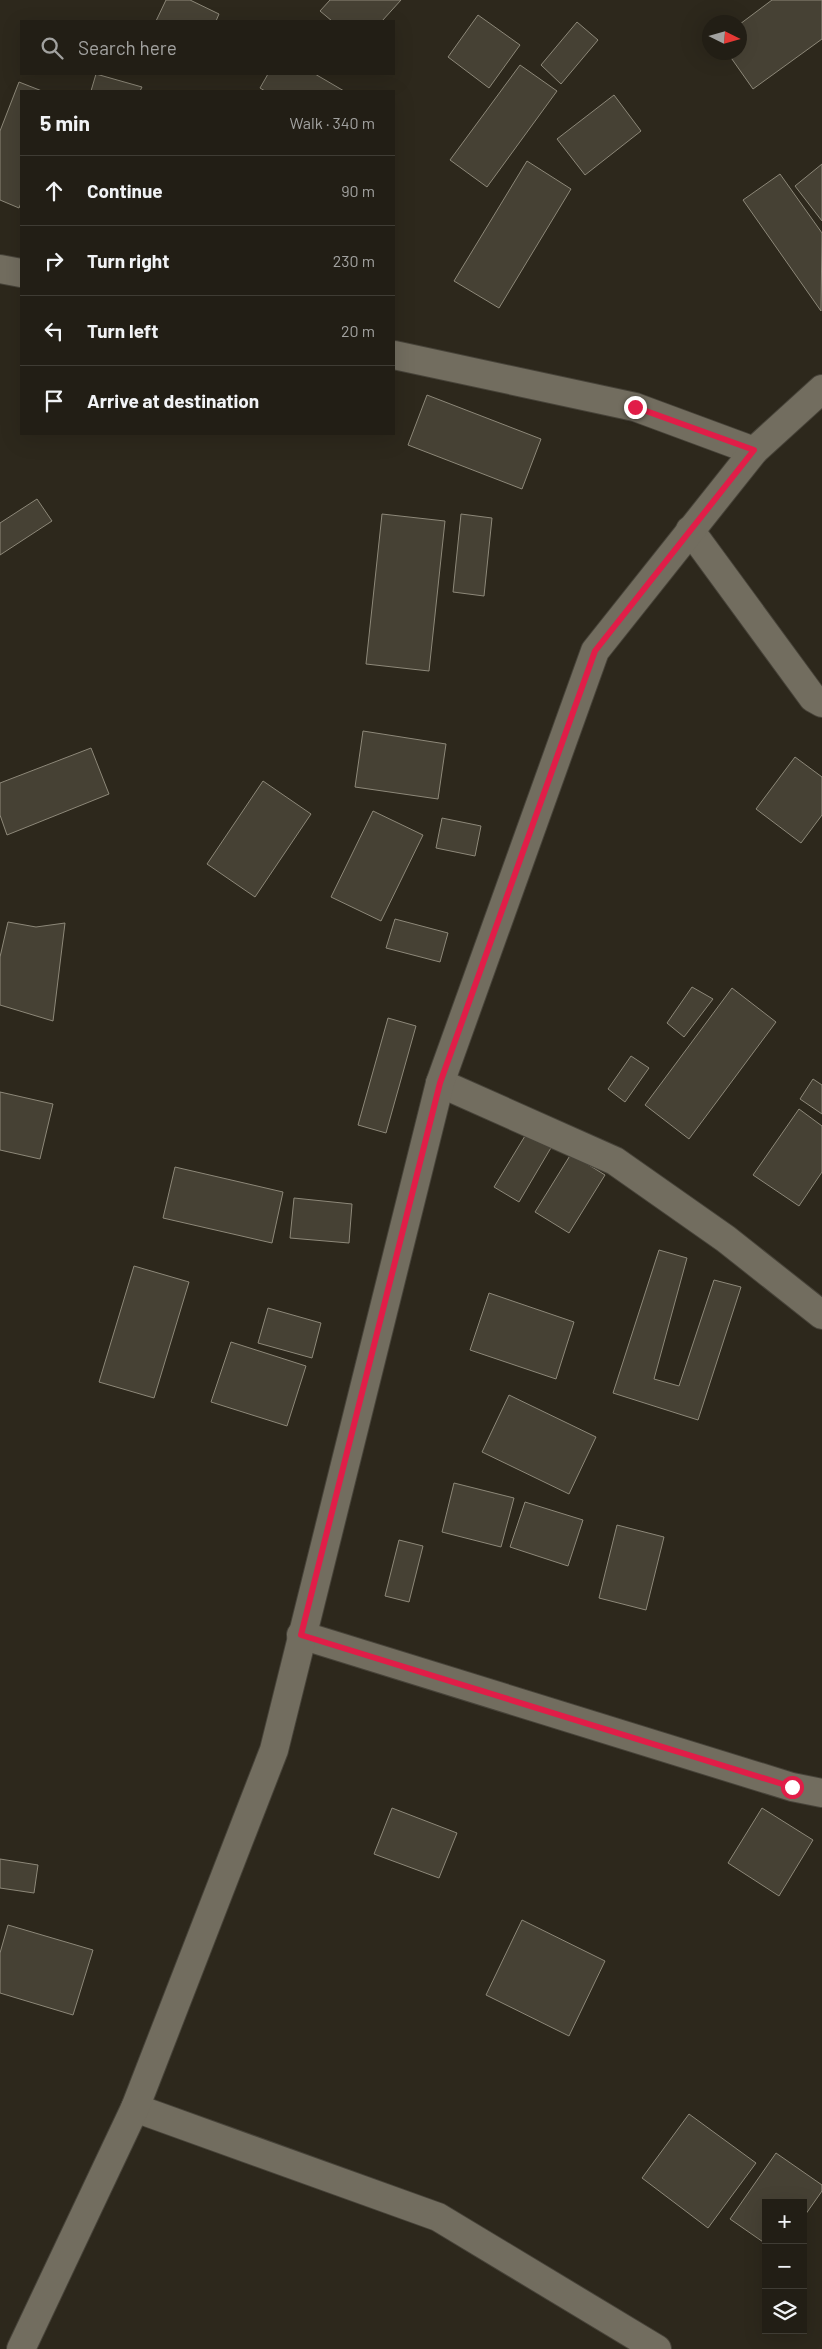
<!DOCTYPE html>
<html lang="en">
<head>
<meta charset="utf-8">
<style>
	:root { --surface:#221e15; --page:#2e2b22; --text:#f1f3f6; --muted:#a2a2a0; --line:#3f3c34 }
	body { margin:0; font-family:Barlow,sans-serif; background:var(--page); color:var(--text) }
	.controls { position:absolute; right:15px; bottom:15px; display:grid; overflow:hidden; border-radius:0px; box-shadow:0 5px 20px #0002 }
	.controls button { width:45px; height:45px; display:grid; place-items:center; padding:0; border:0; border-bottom:1px solid var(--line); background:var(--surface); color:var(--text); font:25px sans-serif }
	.compass { position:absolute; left:702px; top:15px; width:45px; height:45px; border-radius:50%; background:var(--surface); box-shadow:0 5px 20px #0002; rotate:95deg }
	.stop { position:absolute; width:15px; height:15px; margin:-11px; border:4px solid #e11d48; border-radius:50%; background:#fff }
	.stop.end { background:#e11d48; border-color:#fff; box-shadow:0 1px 5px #0008 }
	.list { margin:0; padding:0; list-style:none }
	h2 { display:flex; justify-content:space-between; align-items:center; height:65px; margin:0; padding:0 20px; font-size:21px }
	h2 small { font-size:16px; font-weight:400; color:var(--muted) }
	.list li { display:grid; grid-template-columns:32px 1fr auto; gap:15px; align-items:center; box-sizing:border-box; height:70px; padding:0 20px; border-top:1px solid var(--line) }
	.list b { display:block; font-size:19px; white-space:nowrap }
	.list em { font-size:16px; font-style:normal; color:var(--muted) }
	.icon { flex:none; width:28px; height:28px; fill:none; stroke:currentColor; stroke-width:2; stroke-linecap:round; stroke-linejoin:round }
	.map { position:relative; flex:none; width:822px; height:2349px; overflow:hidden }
	.search { position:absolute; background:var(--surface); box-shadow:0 5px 20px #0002; left:20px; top:20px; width:375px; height:55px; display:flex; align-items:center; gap:12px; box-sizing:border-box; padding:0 18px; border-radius:0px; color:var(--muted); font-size:19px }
	.panel { position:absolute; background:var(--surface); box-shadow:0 5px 20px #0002; left:20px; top:90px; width:375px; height:345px; border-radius:0px }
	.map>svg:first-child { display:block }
	.building { fill:#464134; stroke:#8d8879 }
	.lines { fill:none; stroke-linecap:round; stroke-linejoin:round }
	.street-casing { stroke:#474339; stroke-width:30 }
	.street { stroke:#726d5f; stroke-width:28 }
	.route { stroke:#e11d48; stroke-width:6 }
</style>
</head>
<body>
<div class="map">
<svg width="822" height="2349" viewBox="0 0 822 2349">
	<rect width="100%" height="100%" fill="#2d281c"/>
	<g class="building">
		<polygon points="166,0 190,0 219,14 216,21 156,21"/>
		<polygon points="330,0 401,0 382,21 332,21 320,11"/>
		<polygon points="772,0 822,0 822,39 753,89 727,52 740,52 740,24"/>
		<polygon points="478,15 520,45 489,88 448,57"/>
		<polygon points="577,22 598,40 561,84 541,65"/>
		<polygon points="520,65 557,91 487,187 450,160"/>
		<polygon points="96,74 142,87 140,91 91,91"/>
		<polygon points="268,74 315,74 344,91 265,91 260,88"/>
		<polygon points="19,82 42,91 21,91 21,203 19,208 0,200 0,131"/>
		<polygon points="614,95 641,131 585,175 557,139"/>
		<polygon points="527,161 571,189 499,308 454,281"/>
		<polygon points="822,164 822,221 795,186"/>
		<polygon points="780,174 822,233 821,311 743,200"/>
		<polygon points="427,395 541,439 522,489 408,445"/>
		<polygon points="37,499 52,521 0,555 0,523"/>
		<polygon points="382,514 445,521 429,671 366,664"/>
		<polygon points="461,514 492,518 484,596 453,592"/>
		<polygon points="363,731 446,744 438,799 355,787"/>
		<polygon points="91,748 109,794 7,835 0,815 0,783"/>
		<polygon points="795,757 822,777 822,815 801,843 756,809"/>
		<polygon points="263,781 311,814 255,897 207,864"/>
		<polygon points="373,811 423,835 381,921 331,897"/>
		<polygon points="442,818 481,826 475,856 436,848"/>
		<polygon points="395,919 448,933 440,962 386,948"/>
		<polygon points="8,922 36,927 65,923 53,1021 0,1005 0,957"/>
		<polygon points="692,987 713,999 684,1037 667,1023"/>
		<polygon points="732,988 776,1022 689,1139 645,1105"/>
		<polygon points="388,1018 416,1026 386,1133 358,1125"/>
		<polygon points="631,1056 649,1068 625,1102 608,1089"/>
		<polygon points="813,1079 822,1085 822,1114 800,1099"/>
		<polygon points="0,1092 53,1104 40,1159 0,1150"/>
		<polygon points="799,1109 822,1126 822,1172 799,1206 753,1175"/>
		<polygon points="528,1131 552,1146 519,1202 494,1187"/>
		<polygon points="571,1154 605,1175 569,1233 535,1212"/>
		<polygon points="175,1167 283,1192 272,1243 163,1218"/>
		<polygon points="294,1198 352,1204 349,1243 290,1238"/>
		<polygon points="659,1250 687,1258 654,1379 679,1386 714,1280 741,1287 698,1420 613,1393"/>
		<polygon points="134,1266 189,1282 154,1398 99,1382"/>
		<polygon points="489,1293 574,1322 556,1379 470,1350"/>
		<polygon points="268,1308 321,1323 312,1358 258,1343"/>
		<polygon points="231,1342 306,1366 287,1426 211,1402"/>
		<polygon points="509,1395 596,1437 569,1494 482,1452"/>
		<polygon points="454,1483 514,1498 501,1547 442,1532"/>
		<polygon points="525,1502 583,1520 568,1566 510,1547"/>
		<polygon points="617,1525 664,1537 646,1610 599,1598"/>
		<polygon points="399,1540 423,1546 409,1602 385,1596"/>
		<polygon points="392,1808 457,1833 439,1878 374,1854"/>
		<polygon points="762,1808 813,1840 779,1896 728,1863"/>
		<polygon points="0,1859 38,1865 34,1893 0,1888"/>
		<polygon points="522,1920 605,1961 569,2036 486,1995"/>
		<polygon points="8,1925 93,1950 73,2015 0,1993 0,1953"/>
		<polygon points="689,2114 756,2163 708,2228 642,2178"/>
		<polygon points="776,2153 822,2185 822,2191 803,2218 803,2203 766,2203 766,2244 730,2219"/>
	</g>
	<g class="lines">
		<defs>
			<g id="street">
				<polyline points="0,269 21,273"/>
				<polyline points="394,355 635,407 754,451"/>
				<polyline points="690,530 813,698 822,703"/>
				<polyline points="440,1083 615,1161 726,1239 822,1315"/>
				<polyline points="301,1635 792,1787 822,1793"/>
				<polyline points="135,2108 438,2217 657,2349"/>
				<polyline points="21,2349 135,2108 274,1750 440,1083 595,651 754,451 822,389"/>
			</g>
		</defs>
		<use href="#street" class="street-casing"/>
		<use href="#street" class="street"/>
	</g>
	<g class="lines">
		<polyline class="route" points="635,407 754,450 595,651 440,1083 301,1635 792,1787"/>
	</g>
</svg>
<div class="controls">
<button>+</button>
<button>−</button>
<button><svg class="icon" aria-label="layers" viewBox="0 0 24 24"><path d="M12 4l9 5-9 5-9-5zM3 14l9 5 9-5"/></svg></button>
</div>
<svg class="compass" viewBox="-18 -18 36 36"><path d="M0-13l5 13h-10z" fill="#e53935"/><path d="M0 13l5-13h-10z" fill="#a2a2a0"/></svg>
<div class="stop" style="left:792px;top:1787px"></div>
<div class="stop end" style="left:635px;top:407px"></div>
<div class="search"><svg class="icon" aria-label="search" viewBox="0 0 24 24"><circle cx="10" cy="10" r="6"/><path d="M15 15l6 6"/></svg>Search here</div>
<section class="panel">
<h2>5 min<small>Walk · 340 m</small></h2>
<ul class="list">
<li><svg class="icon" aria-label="ahead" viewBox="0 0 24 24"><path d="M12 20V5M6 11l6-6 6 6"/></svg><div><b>Continue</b></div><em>90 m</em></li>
<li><svg class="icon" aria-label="right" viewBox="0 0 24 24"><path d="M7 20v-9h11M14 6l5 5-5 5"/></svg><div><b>Turn right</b></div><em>230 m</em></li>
<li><svg class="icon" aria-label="left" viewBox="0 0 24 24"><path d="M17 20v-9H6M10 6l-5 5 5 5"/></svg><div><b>Turn left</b></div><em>20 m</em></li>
<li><svg class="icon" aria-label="arrive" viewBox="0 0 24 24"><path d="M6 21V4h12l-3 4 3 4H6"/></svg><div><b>Arrive at destination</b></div></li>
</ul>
</section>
</div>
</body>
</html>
